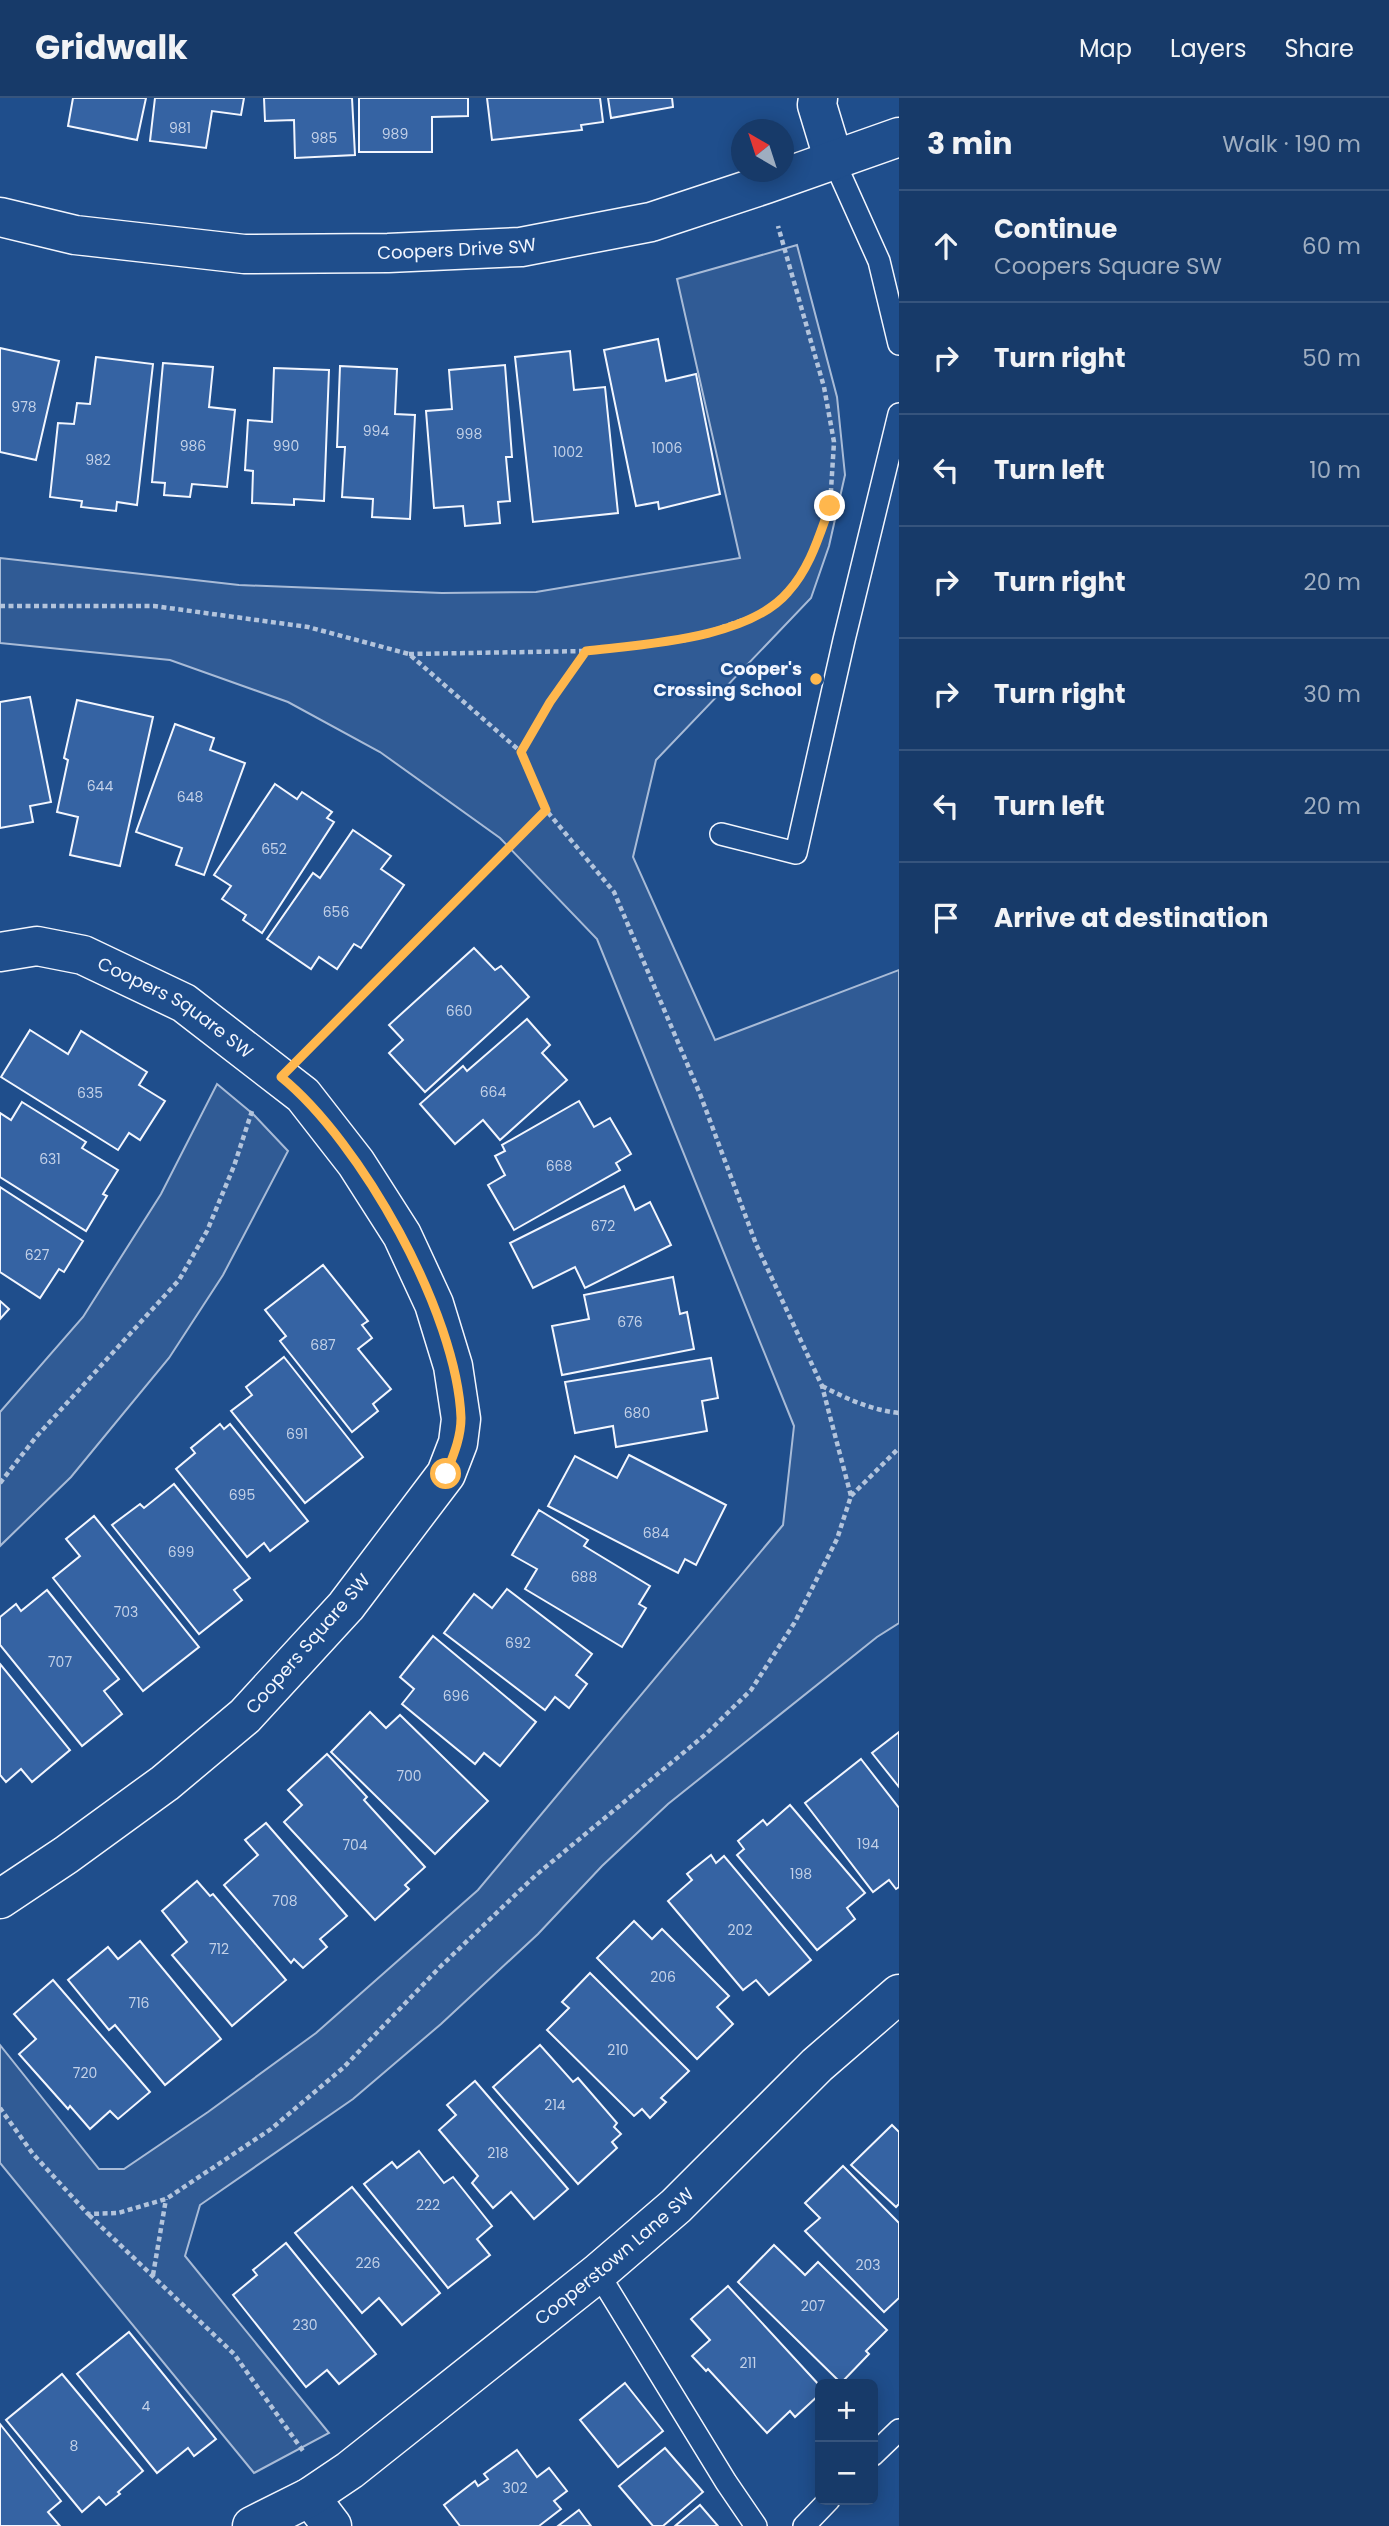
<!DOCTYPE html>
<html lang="en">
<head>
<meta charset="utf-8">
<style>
	:root { --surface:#173a69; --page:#244571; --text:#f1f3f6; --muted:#9eadc0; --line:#36547d }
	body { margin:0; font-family:Poppins,sans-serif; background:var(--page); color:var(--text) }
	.controls { position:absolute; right:21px; bottom:21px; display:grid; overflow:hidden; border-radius:10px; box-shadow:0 4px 18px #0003 }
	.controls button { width:63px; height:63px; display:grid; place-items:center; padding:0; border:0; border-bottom:2px solid var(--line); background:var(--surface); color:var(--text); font:35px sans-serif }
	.compass { position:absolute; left:731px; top:21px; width:63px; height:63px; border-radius:50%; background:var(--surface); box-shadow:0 4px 18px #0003; rotate:321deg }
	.stop { position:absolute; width:21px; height:21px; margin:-16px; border:5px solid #ffb74d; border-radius:50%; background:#fff }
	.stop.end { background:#ffb74d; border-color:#fff; box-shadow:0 2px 7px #0008 }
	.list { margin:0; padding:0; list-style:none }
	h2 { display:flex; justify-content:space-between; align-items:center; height:91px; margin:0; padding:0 28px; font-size:30px }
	h2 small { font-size:23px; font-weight:400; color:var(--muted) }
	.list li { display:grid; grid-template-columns:46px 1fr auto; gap:21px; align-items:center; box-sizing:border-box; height:112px; padding:0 28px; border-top:2px solid var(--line) }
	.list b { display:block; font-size:26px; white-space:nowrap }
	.list p { margin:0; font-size:23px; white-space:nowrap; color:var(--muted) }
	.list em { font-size:23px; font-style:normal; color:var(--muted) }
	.icon { flex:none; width:38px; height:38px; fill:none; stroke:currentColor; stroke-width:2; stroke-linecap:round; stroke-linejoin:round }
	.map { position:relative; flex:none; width:899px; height:2428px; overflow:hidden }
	header { display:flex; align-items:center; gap:42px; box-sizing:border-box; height:98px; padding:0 35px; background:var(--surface); border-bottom:2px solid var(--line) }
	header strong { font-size:33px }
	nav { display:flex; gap:38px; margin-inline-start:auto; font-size:24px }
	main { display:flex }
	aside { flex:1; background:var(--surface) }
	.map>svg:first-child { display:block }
	.built { fill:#305b95; stroke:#a8bbd7; stroke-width:2 }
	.building { fill:#3563a3; stroke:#f2f6ff; stroke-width:2 }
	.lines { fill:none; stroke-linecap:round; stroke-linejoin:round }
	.service-casing { stroke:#f2f6ff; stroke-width:24 }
	.minor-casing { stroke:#f2f6ff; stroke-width:41 }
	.tertiary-casing { stroke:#f2f6ff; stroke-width:41 }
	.path { stroke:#b3c4dc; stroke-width:4.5; stroke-dasharray:5 3.5; stroke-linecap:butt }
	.service { stroke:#1f4e8c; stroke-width:21 }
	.minor { stroke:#1f4e8c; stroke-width:38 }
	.tertiary { stroke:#1f4e8c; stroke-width:38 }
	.route { stroke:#ffb74d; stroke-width:9 }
	.poi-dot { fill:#ffb74d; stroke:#1f4e8c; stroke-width:2.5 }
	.labels { text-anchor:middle; stroke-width:5; stroke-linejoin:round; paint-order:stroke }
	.number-label { font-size:14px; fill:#c3d1e8 }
	.street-label { font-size:18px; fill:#f2f6ff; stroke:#1f4e8c }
	.poi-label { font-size:18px; font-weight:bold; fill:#f2f6ff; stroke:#1f4e8c; text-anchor:end }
</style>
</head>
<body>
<header>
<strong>Gridwalk</strong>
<nav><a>Map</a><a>Layers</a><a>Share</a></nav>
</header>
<main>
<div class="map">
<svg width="899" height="2428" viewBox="0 0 899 2428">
	<rect width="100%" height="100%" fill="#1f4e8c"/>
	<g class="built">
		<polygon points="797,147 837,299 845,377 829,448 811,500 656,662 633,759 715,942 899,872 899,1525 877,1539 668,1706 602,1768 538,1836 441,1926 353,2001 200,2107 185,2158 329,2335 254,2375 0,2065 0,1947 99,2071 124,2071 208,2014 316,1935 478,1792 783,1427 794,1328 597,841 500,740 380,654 288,604 170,562 0,545 0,460 239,487 442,495 536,494 740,460 677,181"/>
		<polygon points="217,986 253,1016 288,1053 223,1177 169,1260 71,1379 0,1448 0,1314 83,1219 161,1096"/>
	</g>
	<g class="building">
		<polygon points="73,0 146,0 137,42 68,28"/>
		<polygon points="155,0 244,0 241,17 212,13 206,50 150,43"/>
		<polygon points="264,0 352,0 355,57 295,60 294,22 265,23"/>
		<polygon points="359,0 468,0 468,18 432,19 432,54 359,54"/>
		<polygon points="487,0 600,0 603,24 581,27 582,32 492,42"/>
		<polygon points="608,0 672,0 673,9 611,20"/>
		<polygon points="658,241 666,283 696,276 720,396 659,411 658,404 636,408 604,252"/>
		<polygon points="0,250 59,263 36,362 0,354"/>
		<polygon points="570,253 574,292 605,289 618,415 533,424 515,259"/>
		<polygon points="96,259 153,266 137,407 117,404 116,413 81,409 82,403 50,399 58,325 74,326 77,305 90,306"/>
		<polygon points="163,265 213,269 209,309 235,312 227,389 192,386 190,399 164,397 165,385 152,384"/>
		<polygon points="505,267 512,359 506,359 510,403 498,404 500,425 465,428 463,408 434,410 426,313 452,311 449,272"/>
		<polygon points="340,268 397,271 395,316 415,317 410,421 372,419 373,401 342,399 345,349 337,349"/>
		<polygon points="274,270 329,272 324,403 294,401 294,407 252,405 253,373 245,372 248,322 272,324"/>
		<polygon points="30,599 51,704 30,708 33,724 0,730 0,604"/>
		<polygon points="77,602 153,619 120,768 70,757 78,719 57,714 68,662 64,660"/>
		<polygon points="175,626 214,640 210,652 245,665 204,777 176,767 182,750 136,734"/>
		<polygon points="275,686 297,701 302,694 332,714 327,720 334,724 262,835 243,822 246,817 222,801 231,788 214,777"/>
		<polygon points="353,732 391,758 381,771 404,787 361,850 354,846 337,871 319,859 311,871 267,841 313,775 320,780"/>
		<polygon points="474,850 495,872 501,868 529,899 425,994 389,955 403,942 389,927"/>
		<polygon points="527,921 550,947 542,955 567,982 500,1042 483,1022 455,1046 420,1006 463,968 467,973"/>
		<polygon points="30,932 68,956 81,933 147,974 139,987 165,1003 140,1042 129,1035 118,1052 1,979"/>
		<polygon points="579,1003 594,1029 610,1020 631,1056 616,1065 620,1072 514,1132 488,1087 505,1077 495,1058 505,1053 502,1047"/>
		<polygon points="22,1004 86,1044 82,1050 118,1072 103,1096 107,1098 86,1133 0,1079 0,1015 11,1022"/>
		<polygon points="624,1088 635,1112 650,1104 671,1147 585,1190 575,1169 533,1190 510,1145"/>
		<polygon points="0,1089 83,1143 64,1174 59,1171 40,1200 0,1174"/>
		<polygon points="323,1167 368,1223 362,1227 372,1240 358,1251 391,1291 373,1306 378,1313 352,1334 280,1243 286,1238 265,1212"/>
		<polygon points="673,1179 680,1216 687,1214 694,1251 562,1277 552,1228 589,1221 584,1197"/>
		<polygon points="0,1203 9,1211 0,1221"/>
		<polygon points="284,1259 363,1359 305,1405 231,1313 252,1297 246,1289"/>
		<polygon points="711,1260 718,1300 702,1303 707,1333 616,1349 613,1328 575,1335 565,1284"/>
		<polygon points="220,1326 224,1331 230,1326 308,1423 270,1453 264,1445 247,1459 176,1371 195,1355 191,1350"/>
		<polygon points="629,1357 726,1407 696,1467 685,1461 678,1475 548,1408 575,1358 617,1380"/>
		<polygon points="174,1386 250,1480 234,1492 242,1502 199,1536 112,1427 140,1406 144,1410"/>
		<polygon points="539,1412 588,1442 584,1448 650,1488 639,1506 646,1510 622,1549 525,1491 537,1471 512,1457"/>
		<polygon points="94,1418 199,1549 143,1593 53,1480 80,1458 66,1441"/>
		<polygon points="507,1491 592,1556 576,1577 587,1586 569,1610 555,1599 545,1612 444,1535 474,1496 492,1510"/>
		<polygon points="47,1492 119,1581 104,1593 122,1616 82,1648 0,1547 0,1519 16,1506 21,1513"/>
		<polygon points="433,1538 536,1624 500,1668 484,1655 475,1666 402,1606 414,1591 400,1579"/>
		<polygon points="0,1566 70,1652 32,1684 21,1671 6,1684 0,1677"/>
		<polygon points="370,1614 386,1630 400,1617 488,1703 435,1756 331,1654"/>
		<polygon points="899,1634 899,1689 872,1655"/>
		<polygon points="327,1656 367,1699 364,1702 425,1769 405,1787 409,1791 375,1822 284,1724 302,1707 288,1692"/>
		<polygon points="861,1661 899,1710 899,1789 896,1791 889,1782 873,1794 805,1705"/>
		<polygon points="790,1707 865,1795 847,1810 855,1821 817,1852 737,1757 744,1751 738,1743 763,1722 767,1727"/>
		<polygon points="266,1725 347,1818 320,1841 327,1849 303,1870 294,1861 291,1865 224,1787 258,1757 245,1742"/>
		<polygon points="711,1757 716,1765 724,1758 811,1862 769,1897 756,1882 743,1892 668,1803 692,1782 687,1776"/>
		<polygon points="197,1783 210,1798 213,1796 286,1882 232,1928 172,1857 187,1844 162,1813"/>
		<polygon points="634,1823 652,1841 662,1831 729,1898 717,1909 733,1926 697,1961 597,1860"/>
		<polygon points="140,1843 221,1941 165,1987 115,1927 109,1932 68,1882 108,1849 118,1861"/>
		<polygon points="590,1875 689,1973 661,2000 666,2004 650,2020 642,2011 634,2018 547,1932 569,1910 562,1904"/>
		<polygon points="53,1882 150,1994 118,2021 110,2013 90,2031 70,2008 68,2011 19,1956 36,1941 14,1916"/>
		<polygon points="540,1947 573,1984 578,1980 617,2025 614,2029 621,2036 612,2044 617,2050 578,2086 493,1989"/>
		<polygon points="475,1983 568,2091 534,2121 511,2094 493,2110 472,2085 478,2078 439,2032 456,2017 447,2007"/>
		<polygon points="892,2027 899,2034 899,2106 896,2109 851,2067"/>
		<polygon points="419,2053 444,2085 453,2079 492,2128 477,2141 490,2157 448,2190 364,2086 392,2064 397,2070"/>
		<polygon points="843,2068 899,2125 899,2200 884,2214 805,2133 820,2120 805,2105"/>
		<polygon points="352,2089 440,2195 402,2227 379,2200 362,2215 295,2135"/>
		<polygon points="286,2145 376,2256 339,2286 327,2272 306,2289 233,2197 257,2177 253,2172"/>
		<polygon points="774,2147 805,2177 818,2164 887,2232 866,2253 869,2256 841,2285 738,2184"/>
		<polygon points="728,2188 820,2288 820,2296 795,2319 790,2313 767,2335 708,2271 706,2273 692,2258 710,2242 691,2221"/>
		<polygon points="129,2234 216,2341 194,2358 188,2350 157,2375 77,2276"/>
		<polygon points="62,2276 143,2373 118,2394 120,2396 106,2407 99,2399 82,2414 6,2322"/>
		<polygon points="625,2285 663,2333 618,2369 580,2322"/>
		<polygon points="0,2326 61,2403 48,2414 60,2428 0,2428"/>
		<polygon points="665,2350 703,2394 663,2428 653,2428 619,2388"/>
		<polygon points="517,2352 537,2379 549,2370 567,2393 554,2403 561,2411 539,2428 460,2428 444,2407 475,2383 478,2388 488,2381 484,2376"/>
		<polygon points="700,2407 718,2428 675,2428"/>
		<polygon points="579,2412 591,2428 558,2428"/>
	</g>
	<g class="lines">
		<defs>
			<g id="service">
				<polyline points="834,63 879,163 899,246"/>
				<polyline points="721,736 796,755 844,542 899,316"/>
				<polyline points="598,2175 726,2384 756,2428"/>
				<polyline points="873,2357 899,2332"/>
				<polyline points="804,2428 829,2402"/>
			</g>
			<g id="minor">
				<polyline points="818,0 817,7 834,63"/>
				<path id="s1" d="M0 854 37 848 83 857 184 905 303 997 356 1065 402 1137 434 1206 453 1268 461 1321 458 1345 446 1376 346 1508 245 1618 165 1685 66 1757 0 1801"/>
				<polyline points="310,2399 332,2428"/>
				<path id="s2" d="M252 2428 310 2399 350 2372 598 2175 676 2108 817 1967 899 1896"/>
			</g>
			<g id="tertiary">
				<path id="s3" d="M0 119 75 137 244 156 388 155 521 149 651 124 766 86 899 39"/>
			</g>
		</defs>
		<use href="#service" class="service-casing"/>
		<use href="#minor" class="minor-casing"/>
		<use href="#tertiary" class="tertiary-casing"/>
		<g class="path">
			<polyline points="0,508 154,508 308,529 409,556 521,654 546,712 614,794 700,996 756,1146 822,1288 851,1398 837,1441 795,1524 751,1592 706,1636 536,1777 440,1869 343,1970 271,2031 166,2101 118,2115 88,2116 33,2056 0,2010"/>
			<polyline points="409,556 586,553 685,542 763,515 788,495 813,457 830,408 834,344 824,289 778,128"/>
			<polyline points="521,654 549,604 586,553"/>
			<polyline points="309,949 546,712"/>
			<path d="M822 1288C847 1301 871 1312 899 1315"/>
			<polyline points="0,1385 36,1339 179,1182 207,1133 234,1068 252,1013"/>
			<polyline points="851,1398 899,1350"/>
			<polyline points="89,2117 234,2256 303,2353"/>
			<polyline points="153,2177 166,2101"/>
		</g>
		<use href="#service" class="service"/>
		<use href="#minor" class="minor"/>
		<use href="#tertiary" class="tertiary"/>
	</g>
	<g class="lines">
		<path class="route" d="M446 1376C453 1358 461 1340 461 1320 457 1215 361 1044 281 979L546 712 521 654 550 604 586 553C644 546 748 541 788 494 810 470 819 438 830 408"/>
	</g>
	<circle class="poi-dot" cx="816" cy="581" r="7"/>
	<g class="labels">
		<g class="number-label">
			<text x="180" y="35">981</text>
			<text x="395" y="41">989</text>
			<text x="324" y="45">985</text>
			<text x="24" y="314">978</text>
			<text x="376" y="338">994</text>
			<text x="469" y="341">998</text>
			<text x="193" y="353">986</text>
			<text x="286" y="353">990</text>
			<text x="667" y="355">1006</text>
			<text x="568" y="359">1002</text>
			<text x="98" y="367">982</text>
			<text x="100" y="693">644</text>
			<text x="190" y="704">648</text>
			<text x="274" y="756">652</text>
			<text x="336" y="819">656</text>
			<text x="459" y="918">660</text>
			<text x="493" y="999">664</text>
			<text x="90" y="1000">635</text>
			<text x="50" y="1066">631</text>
			<text x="559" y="1073">668</text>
			<text x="603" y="1133">672</text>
			<text x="37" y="1162">627</text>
			<text x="630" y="1229">676</text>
			<text x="323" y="1252">687</text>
			<text x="637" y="1320">680</text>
			<text x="297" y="1341">691</text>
			<text x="242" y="1402">695</text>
			<text x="656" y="1440">684</text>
			<text x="181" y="1459">699</text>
			<text x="584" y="1484">688</text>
			<text x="126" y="1519">703</text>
			<text x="518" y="1550">692</text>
			<text x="60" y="1569">707</text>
			<text x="456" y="1603">696</text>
			<text x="409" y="1683">700</text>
			<text x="868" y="1751">194</text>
			<text x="355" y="1752">704</text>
			<text x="801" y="1781">198</text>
			<text x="285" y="1808">708</text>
			<text x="740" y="1837">202</text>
			<text x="219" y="1856">712</text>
			<text x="663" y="1884">206</text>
			<text x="139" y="1910">716</text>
			<text x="618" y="1957">210</text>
			<text x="85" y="1980">720</text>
			<text x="555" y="2012">214</text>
			<text x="498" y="2060">218</text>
			<text x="428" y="2112">222</text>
			<text x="368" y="2170">226</text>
			<text x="868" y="2172">203</text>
			<text x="813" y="2213">207</text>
			<text x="305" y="2232">230</text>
			<text x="748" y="2270">211</text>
			<text x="146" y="2313">4</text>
			<text x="74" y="2353">8</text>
			<text x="515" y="2395">302</text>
		</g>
		<g class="street-label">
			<text dy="6" stroke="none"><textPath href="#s3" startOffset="460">Coopers Drive SW</textPath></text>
			<text dy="6" stroke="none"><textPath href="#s1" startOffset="191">Coopers Square SW</textPath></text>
			<text transform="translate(308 1546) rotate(-49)" y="6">Coopers Square SW</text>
			<text dy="6" stroke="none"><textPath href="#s2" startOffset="453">Cooperstown Lane SW</textPath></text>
		</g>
		<g class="poi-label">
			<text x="802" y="577">Cooper's<tspan x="802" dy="21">Crossing School</tspan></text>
		</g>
	</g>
</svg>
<div class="controls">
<button>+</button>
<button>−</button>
</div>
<svg class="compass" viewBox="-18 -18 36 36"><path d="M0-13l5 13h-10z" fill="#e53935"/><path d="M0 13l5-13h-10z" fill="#9eadc0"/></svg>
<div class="stop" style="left:446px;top:1376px"></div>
<div class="stop end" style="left:830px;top:408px"></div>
</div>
<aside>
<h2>3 min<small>Walk · 190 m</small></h2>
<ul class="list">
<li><svg class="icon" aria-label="ahead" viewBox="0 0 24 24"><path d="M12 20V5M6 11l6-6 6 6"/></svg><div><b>Continue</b><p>Coopers Square SW</p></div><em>60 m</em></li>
<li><svg class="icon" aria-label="right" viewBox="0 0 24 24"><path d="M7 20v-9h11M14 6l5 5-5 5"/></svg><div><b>Turn right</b></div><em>50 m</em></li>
<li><svg class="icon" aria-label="left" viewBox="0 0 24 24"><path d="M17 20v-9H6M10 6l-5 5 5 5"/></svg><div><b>Turn left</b></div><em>10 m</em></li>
<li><svg class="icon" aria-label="right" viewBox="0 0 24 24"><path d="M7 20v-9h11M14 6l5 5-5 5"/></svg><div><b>Turn right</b></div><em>20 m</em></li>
<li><svg class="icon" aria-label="right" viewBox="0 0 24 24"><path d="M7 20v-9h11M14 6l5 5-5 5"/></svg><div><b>Turn right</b></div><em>30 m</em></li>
<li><svg class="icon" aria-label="left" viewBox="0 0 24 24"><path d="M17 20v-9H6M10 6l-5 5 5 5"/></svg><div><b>Turn left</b></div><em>20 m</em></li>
<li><svg class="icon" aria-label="arrive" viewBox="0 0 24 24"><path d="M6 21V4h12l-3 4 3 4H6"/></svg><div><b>Arrive at destination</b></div></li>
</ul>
</aside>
</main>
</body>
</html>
